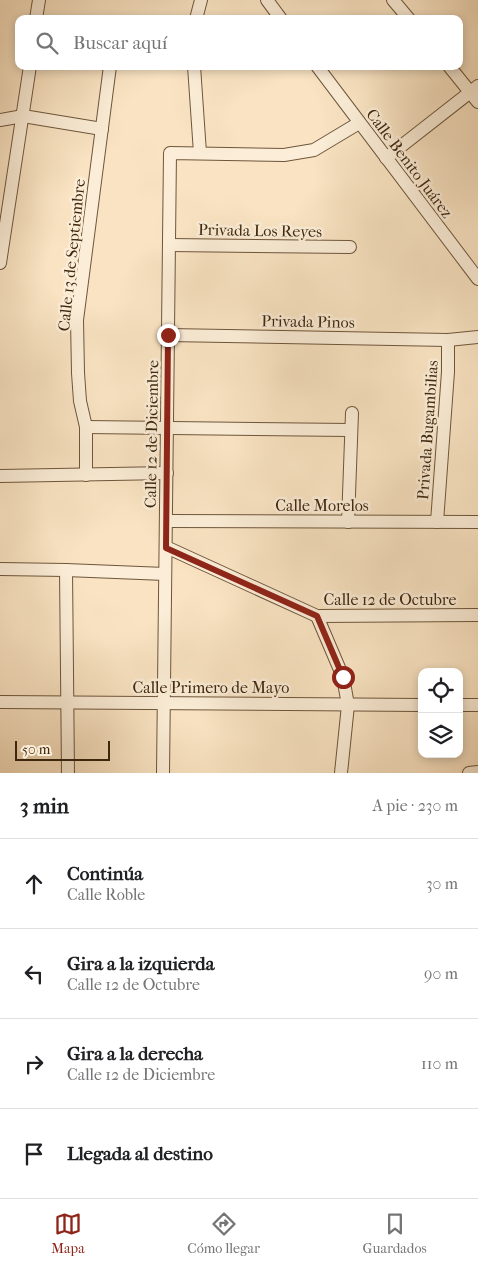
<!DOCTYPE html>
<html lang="es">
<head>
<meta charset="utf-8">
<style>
	:root { --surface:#fff; --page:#f6f6f6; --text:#202124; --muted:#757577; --line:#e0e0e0; --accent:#8f2418 }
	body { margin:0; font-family:"IM FELL French Canon",serif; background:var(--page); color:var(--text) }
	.controls { position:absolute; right:15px; bottom:15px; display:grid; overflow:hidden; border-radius:10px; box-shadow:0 2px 8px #0003 }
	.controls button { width:45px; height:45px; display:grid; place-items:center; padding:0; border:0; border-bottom:1px solid var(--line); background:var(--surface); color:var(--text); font:25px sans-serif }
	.scale { position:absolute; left:15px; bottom:12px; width:95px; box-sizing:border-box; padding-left:5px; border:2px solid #3f270e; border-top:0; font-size:14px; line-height:18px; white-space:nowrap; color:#3f270e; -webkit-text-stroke:4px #fbedd7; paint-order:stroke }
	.stop { position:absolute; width:15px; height:15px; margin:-11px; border:4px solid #8f2418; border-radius:50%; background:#fff }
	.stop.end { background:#8f2418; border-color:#fff; box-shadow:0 1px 5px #0008 }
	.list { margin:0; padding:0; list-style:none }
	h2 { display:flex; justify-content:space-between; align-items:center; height:65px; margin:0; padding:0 20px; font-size:21px }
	h2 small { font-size:16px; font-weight:400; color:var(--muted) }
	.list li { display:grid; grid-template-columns:32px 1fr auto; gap:15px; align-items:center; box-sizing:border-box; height:90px; padding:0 20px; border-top:1px solid var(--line) }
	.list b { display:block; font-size:19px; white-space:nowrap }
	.list p { margin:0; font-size:16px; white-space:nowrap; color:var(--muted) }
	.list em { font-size:16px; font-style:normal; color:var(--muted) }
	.icon { flex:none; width:28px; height:28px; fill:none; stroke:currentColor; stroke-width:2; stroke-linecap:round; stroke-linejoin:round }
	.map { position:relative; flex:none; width:478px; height:773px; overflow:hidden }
	.search { position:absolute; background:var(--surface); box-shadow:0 2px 8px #0003; left:15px; right:15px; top:15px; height:55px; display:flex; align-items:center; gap:12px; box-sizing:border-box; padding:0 18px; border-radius:10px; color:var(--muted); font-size:19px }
	.sheet { height:425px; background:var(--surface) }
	nav { display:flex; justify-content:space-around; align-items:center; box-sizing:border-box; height:70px; border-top:1px solid var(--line); background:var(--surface); font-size:14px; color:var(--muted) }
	nav a { display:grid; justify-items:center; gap:2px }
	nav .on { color:var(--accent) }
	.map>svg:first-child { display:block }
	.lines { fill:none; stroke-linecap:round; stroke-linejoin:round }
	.minor-casing { stroke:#6e563b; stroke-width:14 }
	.minor { stroke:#fbedd7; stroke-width:12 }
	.route { stroke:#8f2418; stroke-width:6 }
	.labels { text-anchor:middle; stroke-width:5; stroke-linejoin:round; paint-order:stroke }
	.street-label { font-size:16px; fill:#3f270e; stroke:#fbedd7 }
</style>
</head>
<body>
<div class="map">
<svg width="478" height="773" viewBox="0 0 478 773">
	<rect width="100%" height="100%" fill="#f9e3c2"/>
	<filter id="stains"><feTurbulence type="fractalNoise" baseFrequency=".004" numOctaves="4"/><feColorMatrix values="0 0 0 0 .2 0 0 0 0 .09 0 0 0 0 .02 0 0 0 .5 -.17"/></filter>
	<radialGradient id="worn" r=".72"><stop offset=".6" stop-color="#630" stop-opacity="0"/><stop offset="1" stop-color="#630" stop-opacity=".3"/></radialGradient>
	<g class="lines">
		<defs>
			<g id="minor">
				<polyline points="267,0 281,19"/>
				<polyline points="393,0 409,19"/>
				<polyline points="36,19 39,0"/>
				<polyline points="196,19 201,0"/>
				<polyline points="194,66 200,153"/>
				<polyline points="317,66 478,279"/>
				<polyline points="449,66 478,102"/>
				<polyline points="0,120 23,116 102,129"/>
				<polyline points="386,158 478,86"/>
				<polyline points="169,245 350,247"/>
				<polyline points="0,263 30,66"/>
				<polyline points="168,335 448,340 478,337"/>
				<polyline points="86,427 350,430"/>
				<polyline points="86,475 86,427 80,401 78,373 77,320 110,66"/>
				<polyline points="0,476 167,473"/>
				<polyline points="166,521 478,522"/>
				<polyline points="348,522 352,413"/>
				<polyline points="437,522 448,372 448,340"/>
				<polyline points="166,547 317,616 478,615"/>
				<polyline points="0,569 66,570 165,574"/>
				<polyline points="66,570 68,773"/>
				<polyline points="317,616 343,677 348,705 341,773"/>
				<polyline points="0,702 422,705"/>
				<polyline points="459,705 478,705"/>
				<polyline points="163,773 170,153 284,155 314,150 359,123"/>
				<polyline points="469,773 478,772"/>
			</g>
		</defs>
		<use href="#minor" class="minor-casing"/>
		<use href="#minor" class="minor"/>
	</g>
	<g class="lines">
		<polyline class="route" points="168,335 166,548 317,616 343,677"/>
	</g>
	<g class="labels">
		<g class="street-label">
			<text transform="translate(410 163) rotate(53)" y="6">Calle Benito Juárez</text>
			<text transform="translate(260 230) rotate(1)" y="6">Privada Los Reyes</text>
			<text transform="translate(71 255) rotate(-84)" y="6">Calle 13 de Septiembre</text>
			<text transform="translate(308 321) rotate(1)" y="6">Privada Pinos</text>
			<text transform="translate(427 430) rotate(-86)" y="6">Privada Bugambilias</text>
			<text transform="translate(151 434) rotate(-89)" y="6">Calle 12 de Diciembre</text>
			<text x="322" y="511">Calle Morelos</text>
			<text x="390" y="605">Calle 12 de Octubre</text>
			<text x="211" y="693">Calle Primero de Mayo</text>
		</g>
	</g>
	<rect width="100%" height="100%" filter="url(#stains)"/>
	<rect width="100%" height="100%" fill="url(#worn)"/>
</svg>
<div class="controls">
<button><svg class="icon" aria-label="locate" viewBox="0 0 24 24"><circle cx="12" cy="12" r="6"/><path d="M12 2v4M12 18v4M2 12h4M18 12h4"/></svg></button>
<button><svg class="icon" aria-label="layers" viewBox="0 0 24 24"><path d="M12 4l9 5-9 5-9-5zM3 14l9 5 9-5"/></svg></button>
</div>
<div class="scale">50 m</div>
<div class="stop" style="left:343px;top:677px"></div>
<div class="stop end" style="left:168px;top:335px"></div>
<div class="search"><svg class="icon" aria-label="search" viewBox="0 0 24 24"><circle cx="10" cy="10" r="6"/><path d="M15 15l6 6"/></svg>Buscar aquí</div>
</div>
<section class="sheet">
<h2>3 min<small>A pie · 230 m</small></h2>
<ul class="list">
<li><svg class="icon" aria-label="ahead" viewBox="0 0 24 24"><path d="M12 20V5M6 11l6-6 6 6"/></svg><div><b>Continúa</b><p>Calle Roble</p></div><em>30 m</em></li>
<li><svg class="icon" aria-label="left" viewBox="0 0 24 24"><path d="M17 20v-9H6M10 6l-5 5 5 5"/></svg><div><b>Gira a la izquierda</b><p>Calle 12 de Octubre</p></div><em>90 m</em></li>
<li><svg class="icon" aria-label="right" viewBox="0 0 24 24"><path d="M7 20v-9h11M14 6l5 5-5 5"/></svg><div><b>Gira a la derecha</b><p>Calle 12 de Diciembre</p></div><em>110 m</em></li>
<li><svg class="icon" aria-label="arrive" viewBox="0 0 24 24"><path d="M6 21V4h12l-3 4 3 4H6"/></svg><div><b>Llegada al destino</b></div></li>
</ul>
</section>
<nav>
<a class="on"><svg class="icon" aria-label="map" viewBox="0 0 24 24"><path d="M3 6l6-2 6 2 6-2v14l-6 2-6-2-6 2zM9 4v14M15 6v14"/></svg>Mapa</a>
<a><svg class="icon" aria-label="directions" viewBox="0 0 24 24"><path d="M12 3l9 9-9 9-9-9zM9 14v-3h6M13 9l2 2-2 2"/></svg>Cómo llegar</a>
<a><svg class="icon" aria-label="saved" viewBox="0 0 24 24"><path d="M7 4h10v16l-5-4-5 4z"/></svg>Guardados</a>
</nav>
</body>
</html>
